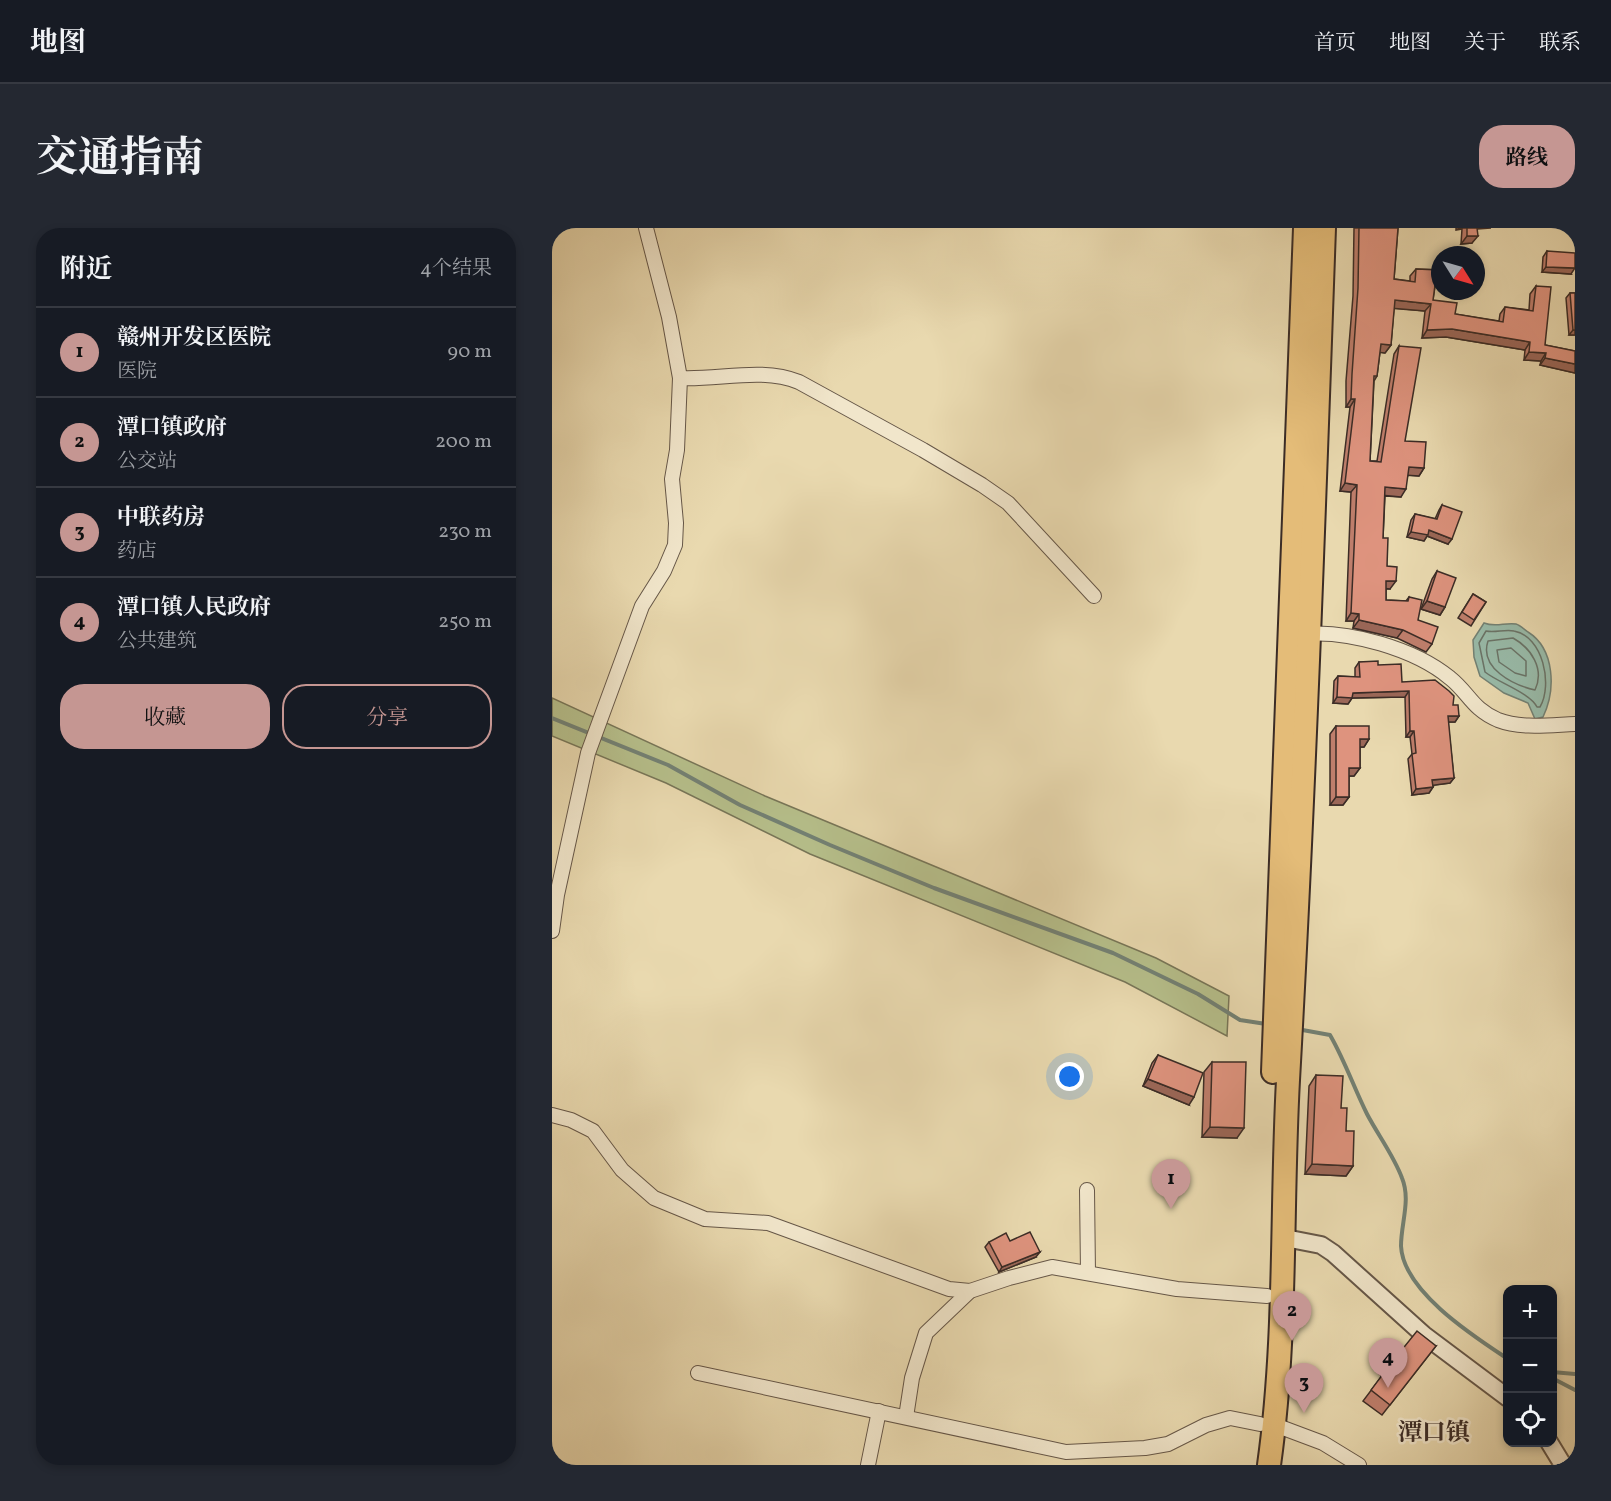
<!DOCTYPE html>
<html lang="zh">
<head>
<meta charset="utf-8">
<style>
	:root { --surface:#171b24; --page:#242831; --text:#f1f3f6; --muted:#9ea1a6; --line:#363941; --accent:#c59692 }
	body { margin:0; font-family:Vollkorn,"Noto Serif SC",serif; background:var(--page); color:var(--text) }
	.controls { position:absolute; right:18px; bottom:18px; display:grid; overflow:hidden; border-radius:12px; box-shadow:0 3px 9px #0003 }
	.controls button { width:54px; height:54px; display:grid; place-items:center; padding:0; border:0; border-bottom:2px solid var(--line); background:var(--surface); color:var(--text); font:30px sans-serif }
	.compass { position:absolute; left:879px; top:18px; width:54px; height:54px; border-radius:50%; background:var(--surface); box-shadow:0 3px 9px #0003; rotate:127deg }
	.you { position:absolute; left:518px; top:849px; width:21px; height:21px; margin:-15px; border:4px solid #fff; border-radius:50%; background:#1a73e8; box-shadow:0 0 0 9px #1a73e833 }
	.badge { display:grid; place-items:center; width:39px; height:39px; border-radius:50%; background:var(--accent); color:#111; font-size:20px; font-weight:700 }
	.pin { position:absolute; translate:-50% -50px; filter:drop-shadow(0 2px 3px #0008) }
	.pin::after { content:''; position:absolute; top:32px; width:21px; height:18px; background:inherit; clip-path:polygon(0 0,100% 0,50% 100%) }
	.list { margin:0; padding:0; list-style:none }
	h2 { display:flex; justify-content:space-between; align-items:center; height:78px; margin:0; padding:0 24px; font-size:26px }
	h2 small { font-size:20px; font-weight:400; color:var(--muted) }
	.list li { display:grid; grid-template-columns:39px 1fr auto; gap:18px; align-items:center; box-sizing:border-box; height:90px; padding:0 24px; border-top:2px solid var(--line) }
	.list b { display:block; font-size:22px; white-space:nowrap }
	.list p { margin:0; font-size:20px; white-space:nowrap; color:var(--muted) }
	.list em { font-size:20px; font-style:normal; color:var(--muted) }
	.actions { display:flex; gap:12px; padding:18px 24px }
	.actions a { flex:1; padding:14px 0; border:2px solid var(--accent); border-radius:24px; text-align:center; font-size:21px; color:var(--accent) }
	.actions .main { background:var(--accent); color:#111 }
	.icon { flex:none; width:33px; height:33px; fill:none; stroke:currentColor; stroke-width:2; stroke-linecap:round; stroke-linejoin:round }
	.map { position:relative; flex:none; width:1023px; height:1237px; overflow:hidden; border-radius:24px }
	header { display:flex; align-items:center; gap:36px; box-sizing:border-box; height:84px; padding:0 30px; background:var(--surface); border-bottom:2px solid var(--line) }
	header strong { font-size:28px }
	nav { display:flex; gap:33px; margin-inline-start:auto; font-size:21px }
	.intro { display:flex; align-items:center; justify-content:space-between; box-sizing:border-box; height:144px; padding:0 36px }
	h1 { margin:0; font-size:42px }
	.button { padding:15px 27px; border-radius:24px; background:var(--accent); color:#111; font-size:21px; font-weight:700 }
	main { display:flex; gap:36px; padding:0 36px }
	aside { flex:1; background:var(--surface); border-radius:24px; box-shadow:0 3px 9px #0003 }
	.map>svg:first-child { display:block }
	.green { fill:#b6bf8b; stroke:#787658; stroke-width:1.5 }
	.water { fill:#98baa8; stroke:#738174; stroke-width:1.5 }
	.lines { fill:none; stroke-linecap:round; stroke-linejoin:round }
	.shore { stroke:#6a7367; stroke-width:1.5 }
	.stream { stroke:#738174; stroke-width:4 }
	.minor-casing { stroke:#665748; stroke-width:16 }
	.tertiary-casing { stroke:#665748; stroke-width:20 }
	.trunk-casing { stroke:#3b2c26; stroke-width:26 }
	.minor { stroke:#f1e6cb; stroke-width:14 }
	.tertiary { stroke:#f1e6cb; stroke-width:16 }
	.trunk { stroke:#e4bc78; stroke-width:22 }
	.wall { fill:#bf7e6c; stroke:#3b2c26; stroke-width:1.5 }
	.shaded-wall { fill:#9b6758; stroke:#3b2c26; stroke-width:1.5 }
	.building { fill:#de937e; stroke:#3b2c26; stroke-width:1.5 }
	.labels { text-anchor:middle; stroke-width:5; stroke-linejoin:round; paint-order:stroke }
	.district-label { font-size:24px; font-weight:bold; fill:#3b2c26; stroke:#f1e6cb }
</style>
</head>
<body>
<header>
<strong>地图</strong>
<nav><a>首页</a><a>地图</a><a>关于</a><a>联系</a></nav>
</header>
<div class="intro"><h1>交通指南</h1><a class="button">路线</a></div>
<main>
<aside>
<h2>附近<small>4个结果</small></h2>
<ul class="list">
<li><span class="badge">1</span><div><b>赣州开发区医院</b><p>医院</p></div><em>90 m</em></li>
<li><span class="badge">2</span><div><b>潭口镇政府</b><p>公交站</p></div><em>200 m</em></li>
<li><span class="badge">3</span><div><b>中联药房</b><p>药店</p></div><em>230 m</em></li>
<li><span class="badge">4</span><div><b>潭口镇人民政府</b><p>公共建筑</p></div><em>250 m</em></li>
</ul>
<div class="actions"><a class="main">收藏</a><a>分享</a></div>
</aside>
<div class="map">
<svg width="1023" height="1237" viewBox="0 0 1023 1237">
	<rect width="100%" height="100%" fill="#e9d9af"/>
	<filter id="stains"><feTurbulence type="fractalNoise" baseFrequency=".00333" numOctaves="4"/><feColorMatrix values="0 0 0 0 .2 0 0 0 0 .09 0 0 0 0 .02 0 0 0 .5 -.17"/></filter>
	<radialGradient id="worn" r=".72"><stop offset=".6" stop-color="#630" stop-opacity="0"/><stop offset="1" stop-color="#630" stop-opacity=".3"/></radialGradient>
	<polygon class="green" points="0,470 213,568 604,730 677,768 675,808 573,754 258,626 114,555 0,508"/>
	<path class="water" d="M932 395C944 400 953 394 964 396 968 397 973 402 976 404 1003 421 1004 462 991 489L983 491 976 475 952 465 928 448 922 429 921 412Z"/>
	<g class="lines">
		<g class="shore">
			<path d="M934 403C943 405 953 401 962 403 991 408 1001 457 988 479H985C978 465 947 455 933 444L927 415Z"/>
			<path d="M961 410C979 420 993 441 983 462 961 457 927 440 936 413Z"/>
			<polygon points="959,420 974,433 974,448 963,445 947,434 945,422"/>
		</g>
		<g class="stream">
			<polyline points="0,490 116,537 188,577 278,617 382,660 561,725 646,766 688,792 714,796"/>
			<path d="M745 801 778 807C793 833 802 860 815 886 826 907 842 928 850 950 859 972 849 995 849 1018 851 1063 921 1108 956 1131"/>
			<polyline points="1000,1144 1023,1146"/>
			<polyline points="1000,1150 1023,1162"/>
		</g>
		<defs>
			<g id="minor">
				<path d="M128 150C168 152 210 139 247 154L371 222 430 257 456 275 542 368"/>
				<path d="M752 406C797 402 863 421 898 450 917 465 920 481 946 492 969 501 998 497 1023 496"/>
				<polyline points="0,703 5,667 36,525 90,378 112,343 123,317 124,295 120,251 125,222 128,150 117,89 94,0"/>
				<polyline points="0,887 19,892 41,903 70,942 102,970 153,991 216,995 397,1061 418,1063"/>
				<polyline points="535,962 536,1045"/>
				<polyline points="146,1145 514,1224 593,1220 616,1216 654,1197 678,1190 708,1196"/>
				<polyline points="354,1189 360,1150 374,1105 418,1063 457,1050 500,1039 625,1061 715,1068"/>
				<polyline points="723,1197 771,1215 807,1237"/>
				<polyline points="316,1237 327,1183"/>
			</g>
			<g id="tertiary">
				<polyline points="733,1010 769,1017 781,1025 872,1107 956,1170"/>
				<polyline points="997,1214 1011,1237"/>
			</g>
			<g id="trunk">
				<polyline points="721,844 753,0"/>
				<path d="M717 1237C735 1109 729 980 736 852 752 568 762 284 772 0"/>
			</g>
		</defs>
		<use href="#minor" class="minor-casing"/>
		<use href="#tertiary" class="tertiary-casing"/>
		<use href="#trunk" class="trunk-casing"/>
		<use href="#minor" class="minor"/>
		<use href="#tertiary" class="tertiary"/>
		<use href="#trunk" class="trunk"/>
	</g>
	<g class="wall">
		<polygon points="802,0 846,0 842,51 858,53 858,48 864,41 888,42 888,59 883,58 881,72 903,86 947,93 948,86 953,79 977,82 978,66 984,58 993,117 1023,123 1023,145 988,137 989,133 972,132 973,122 894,109 870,110 873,83 842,80 839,117 833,125 828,124 825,148 822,153 818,233 825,233 842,126 847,118 853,213 872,240 867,248 856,247 849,269 833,268 831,310 838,361 834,361 834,372 854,373 857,369 866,392 880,416 874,424 845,410 801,400 802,393 794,393 799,264 788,263 798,179 794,179 794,153 801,68"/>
		<polygon points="904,0 939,0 925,1 920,15 909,16 910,1 904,2"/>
		<polygon points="995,23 1019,46 990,44 991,29"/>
		<polygon points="1018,65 1023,65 1023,107 1017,107 1014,70"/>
		<polygon points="890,277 896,316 875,308 872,313 855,309 859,292 863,286 883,291 887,282"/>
		<polygon points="885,343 893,379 888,387 869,381 880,351"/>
		<polygon points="921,366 934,374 919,398 906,390"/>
		<polygon points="807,434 826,437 850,454 901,477 907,488 903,494 896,494 902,550 898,555 881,557 881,559 877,565 860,567 856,531 860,526 858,509 854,509 853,469 800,470 796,476 781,475 782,453 786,448 803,449 803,440"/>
		<polygon points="784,498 817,511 812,519 808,519 808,540 802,548 797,548 797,569 791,577 778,577 778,506"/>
		<polygon points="606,827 637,877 591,858 600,835"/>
		<polygon points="660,834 685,910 650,909 652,844"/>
		<polygon points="764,847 789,880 801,938 794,948 753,946 757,858"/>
		<polygon points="458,1013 484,1029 447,1044 433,1019 437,1014"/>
		<polygon points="884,1118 830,1187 811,1173 830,1148 826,1145 833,1135 845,1128"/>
	</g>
	<g class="shaded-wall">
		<polygon points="915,8 926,8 920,15 909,16"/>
		<polygon points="994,39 1023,40 1019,46 990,44"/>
		<polygon points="884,50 888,51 888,59 878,58"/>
		<polygon points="843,72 879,76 873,83 837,80"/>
		<polygon points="900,101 978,114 973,122 894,109 870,110 875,102"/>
		<polygon points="1021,102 1023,102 1023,107 1017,107"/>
		<polygon points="829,116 839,117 833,125 823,124"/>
		<polygon points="977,124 994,125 989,133 972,132"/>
		<polygon points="993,130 1023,136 1023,145 988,137"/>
		<polygon points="799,171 803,171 798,179 794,179"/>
		<polygon points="857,239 872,240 867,248 851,247"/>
		<polygon points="793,255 805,257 799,264 788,263"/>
		<polygon points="833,259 854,261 849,269 828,267"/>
		<polygon points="877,302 900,311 896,316 875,308 872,313 855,309 859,304"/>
		<polygon points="834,353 844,353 838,361 829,360"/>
		<polygon points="875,373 893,379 888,387 869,381"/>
		<polygon points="799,385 807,386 802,393 794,393"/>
		<polygon points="807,392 851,402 845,410 801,400"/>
		<polygon points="857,463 853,469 800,470 796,476 781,475 785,469 801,465"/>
		<polygon points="896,488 907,488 903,494 892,494"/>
		<polygon points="858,503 862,503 858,509 854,509"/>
		<polygon points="808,511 817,511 812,519 802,519"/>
		<polygon points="797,540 808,540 802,548 791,548"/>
		<polygon points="902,550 898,555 876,558 880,552"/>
		<polygon points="881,559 877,565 860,567 864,561"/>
		<polygon points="784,569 797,569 791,577 778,577"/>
		<polygon points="596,851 642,869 637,877 591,858"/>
		<polygon points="658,899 692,900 685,910 650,909"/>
		<polygon points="760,936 801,938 794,948 753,946"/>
		<polygon points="488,1024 484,1029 447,1044 450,1039"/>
	</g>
	<g class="building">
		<polygon points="807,0 846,0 842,51 863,54 864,41 888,42 888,51 884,50 881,72 905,75 903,86 951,94 953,79 981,83 984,58 999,59 993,117 1023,123 1023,136 993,130 994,125 977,124 978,114 900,101 875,102 879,76 843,72 839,117 829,116 825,148 822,148 818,233 829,234 847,118 869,120 853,213 874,214 872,240 857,239 854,261 833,259 831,310 836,310 835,338 845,339 844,353 834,353 834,372 856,373 857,369 870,372 866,392 886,399 880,416 851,402 807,392 807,386 799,385 805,257 793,255 803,171 799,171 800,146 806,60"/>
		<polygon points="915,0 925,0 926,8 915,8"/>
		<polygon points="995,23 1023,25 1023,40 994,39"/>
		<polygon points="1018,65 1023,65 1023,102 1021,102"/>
		<polygon points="890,277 910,284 900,311 877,302 876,307 859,304 863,286 885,291"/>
		<polygon points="885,343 904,350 893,379 875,373"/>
		<polygon points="921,366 934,374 922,392 910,384"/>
		<polygon points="826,433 826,437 849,436 850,454 883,452 897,463 902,468 901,477 906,477 907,488 896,488 902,550 880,552 881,559 864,561 860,526 864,525 862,503 858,503 857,463 801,465 800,470 785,469 786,448 808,449 807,434"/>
		<polygon points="784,498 817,498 817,511 808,511 808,540 797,540 797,569 784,569"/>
		<polygon points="606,827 651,845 642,869 596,851"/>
		<polygon points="660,834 694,834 692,900 658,899"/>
		<polygon points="764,847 791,848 789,880 795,880 794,903 802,903 801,938 760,936"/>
		<polygon points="478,1004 488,1024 450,1039 437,1014 454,1005 458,1013"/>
		<polygon points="865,1103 884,1118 838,1177 819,1162 837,1138 833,1135 841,1124 845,1128"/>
	</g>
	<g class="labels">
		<g class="district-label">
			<text x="882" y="1212">潭口镇</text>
		</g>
	</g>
	<rect width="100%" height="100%" filter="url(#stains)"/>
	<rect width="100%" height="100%" fill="url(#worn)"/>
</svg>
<div class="controls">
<button>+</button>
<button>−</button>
<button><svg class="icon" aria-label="locate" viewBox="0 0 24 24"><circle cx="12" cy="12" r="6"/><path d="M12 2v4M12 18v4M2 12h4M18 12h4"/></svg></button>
</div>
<svg class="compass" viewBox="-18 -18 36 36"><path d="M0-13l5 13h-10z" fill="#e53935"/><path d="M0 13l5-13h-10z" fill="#9ea1a6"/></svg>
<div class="you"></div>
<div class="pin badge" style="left:619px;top:981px">1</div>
<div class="pin badge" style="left:740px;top:1113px">2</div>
<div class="pin badge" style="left:752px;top:1185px">3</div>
<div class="pin badge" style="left:836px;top:1160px">4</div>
</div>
</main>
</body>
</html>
